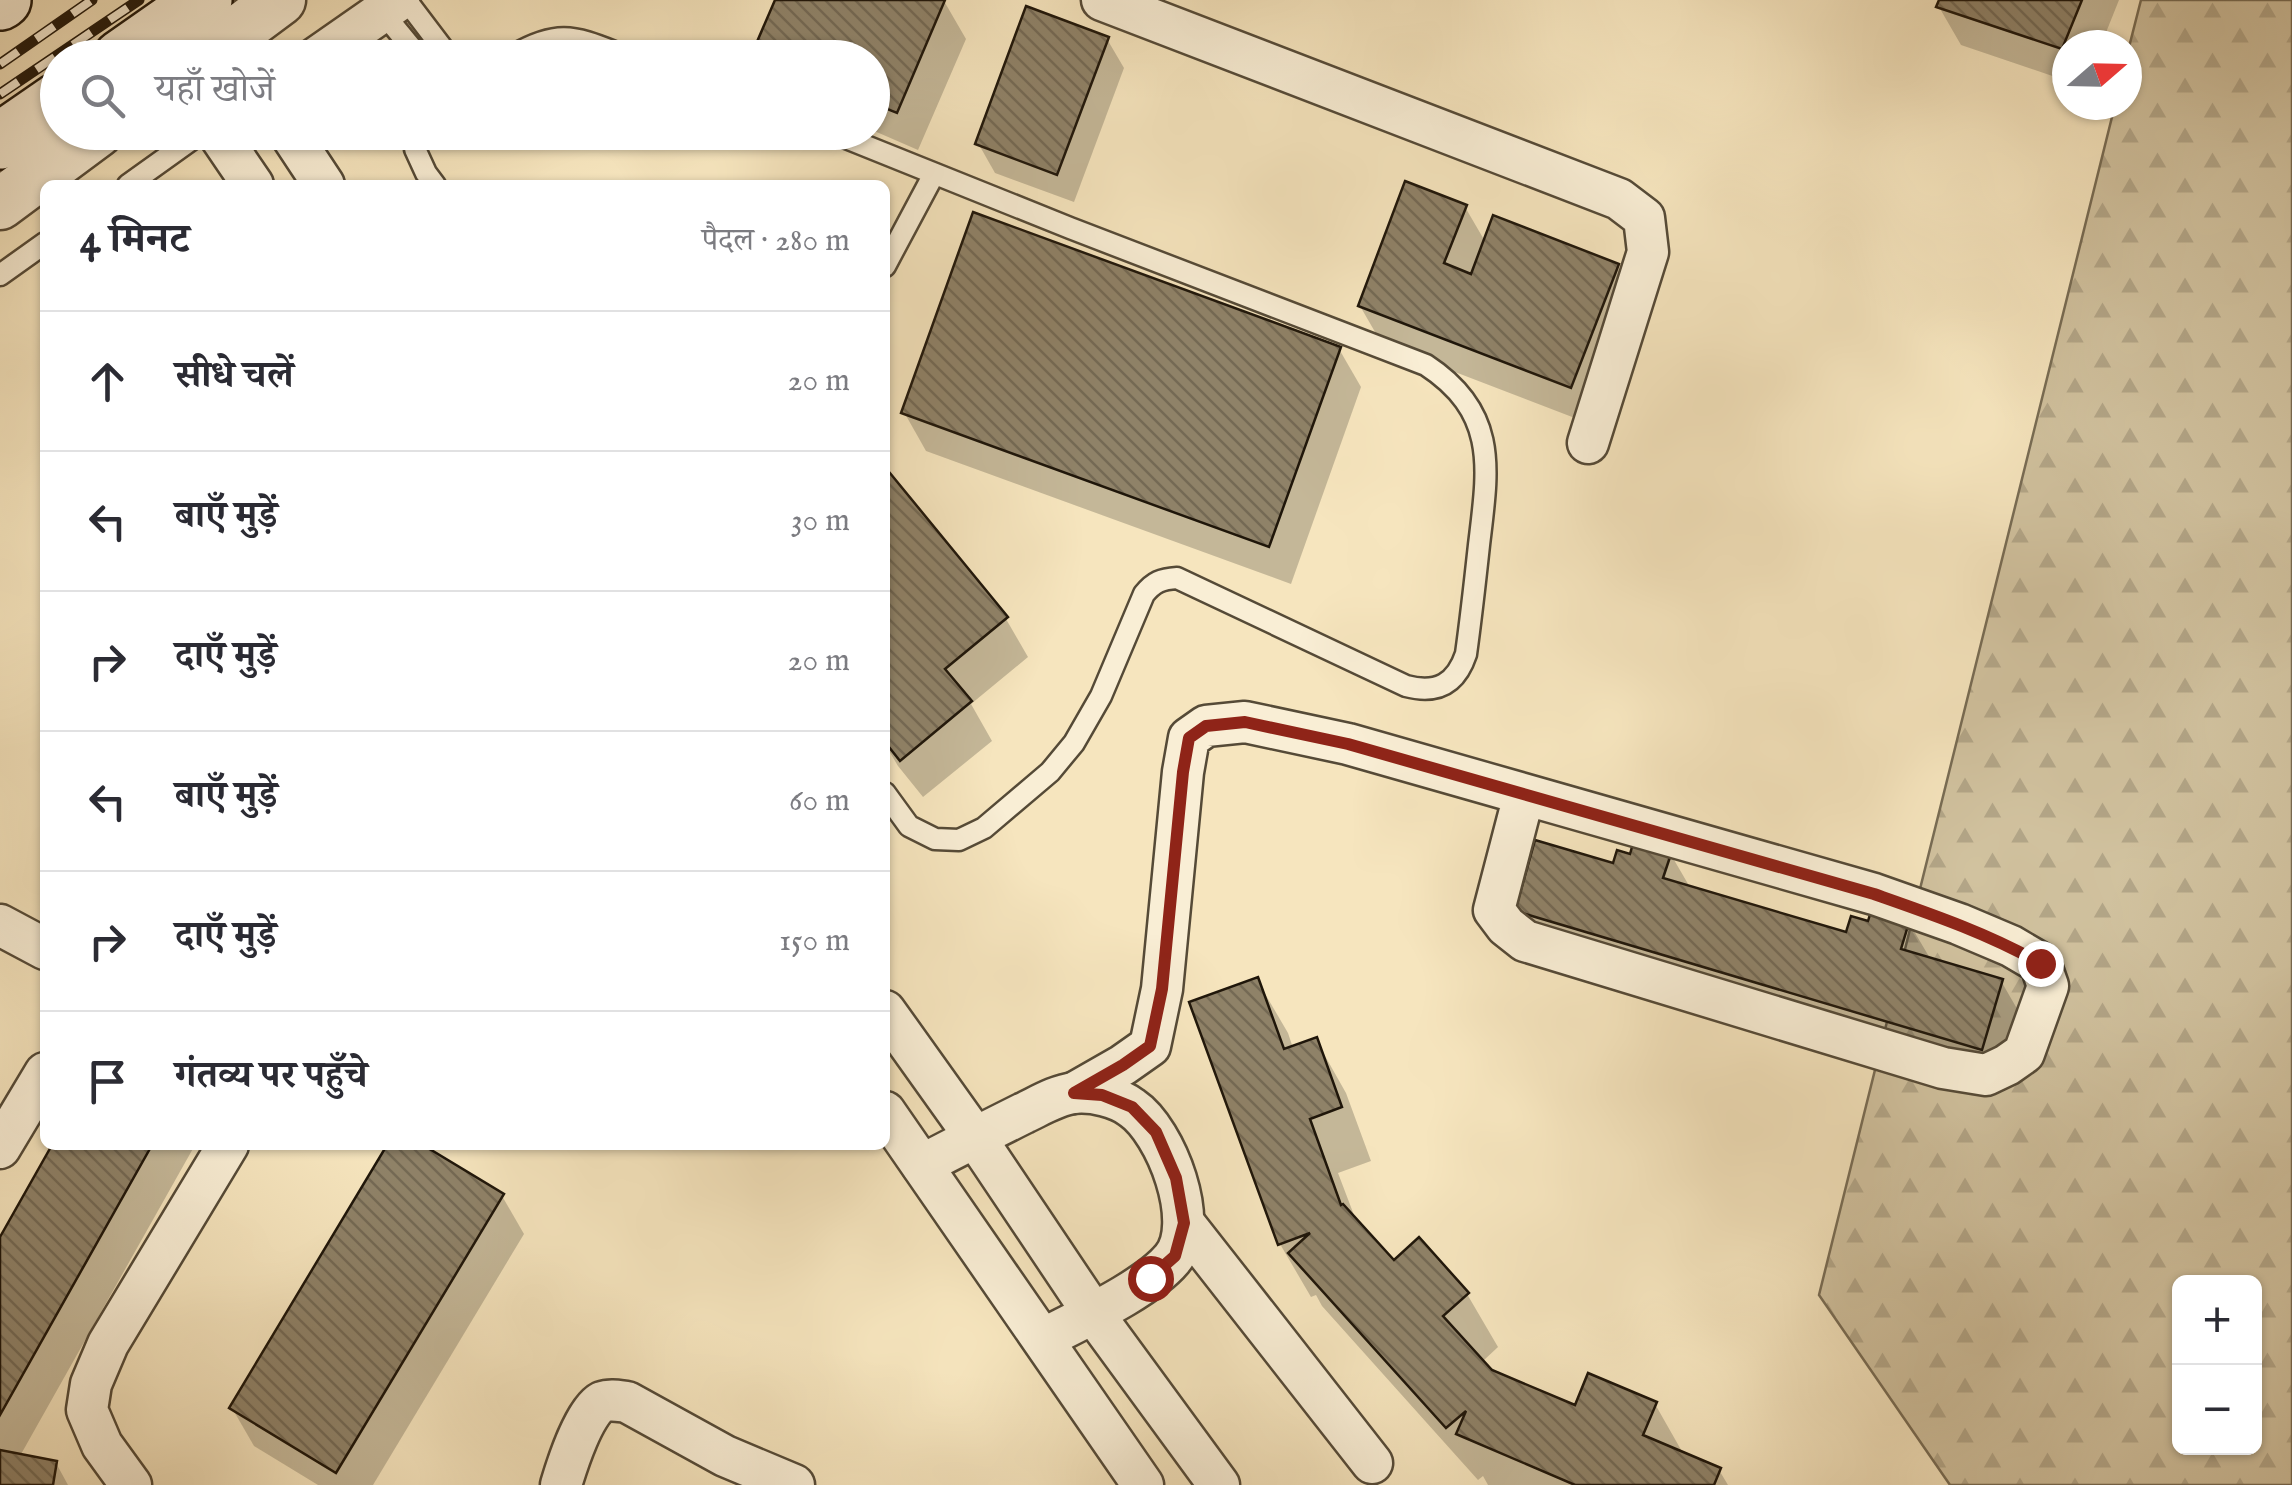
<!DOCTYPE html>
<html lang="hi">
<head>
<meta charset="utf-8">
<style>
	:root { --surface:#fff; --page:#f2f2f3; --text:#2b2b33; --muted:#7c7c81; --line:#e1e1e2 }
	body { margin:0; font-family:"IM FELL English","Noto Serif Devanagari",serif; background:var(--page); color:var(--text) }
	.controls { position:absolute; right:30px; bottom:30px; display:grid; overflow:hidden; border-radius:15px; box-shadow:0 2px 8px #0004 }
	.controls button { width:90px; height:90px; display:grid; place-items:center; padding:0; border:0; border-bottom:2px solid var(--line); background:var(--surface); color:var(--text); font:50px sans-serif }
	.compass { position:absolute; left:2052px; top:30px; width:90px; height:90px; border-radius:50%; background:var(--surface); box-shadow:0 2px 8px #0004; rotate:70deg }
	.stop { position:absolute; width:30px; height:30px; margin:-22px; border:8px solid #8f2418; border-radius:50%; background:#fff }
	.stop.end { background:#8f2418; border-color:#fff; box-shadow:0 2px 10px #0008 }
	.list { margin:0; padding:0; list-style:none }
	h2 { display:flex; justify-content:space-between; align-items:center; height:130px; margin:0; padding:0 40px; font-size:42px }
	h2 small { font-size:32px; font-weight:400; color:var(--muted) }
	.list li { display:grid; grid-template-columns:65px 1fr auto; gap:30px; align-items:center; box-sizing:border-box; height:140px; padding:0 40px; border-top:2px solid var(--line) }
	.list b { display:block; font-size:38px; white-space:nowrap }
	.list em { font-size:32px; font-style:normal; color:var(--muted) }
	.icon { flex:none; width:55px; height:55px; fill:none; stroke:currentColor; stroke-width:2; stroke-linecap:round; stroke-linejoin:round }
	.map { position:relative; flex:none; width:2292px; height:1485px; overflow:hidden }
	.search { position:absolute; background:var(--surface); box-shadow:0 2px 8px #0004; left:40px; top:40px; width:850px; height:110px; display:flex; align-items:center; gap:25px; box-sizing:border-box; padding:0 35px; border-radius:55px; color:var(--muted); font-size:38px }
	.panel { position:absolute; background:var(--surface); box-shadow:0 2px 8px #0004; left:40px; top:180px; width:850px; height:970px; border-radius:15px }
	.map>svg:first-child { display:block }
	.forest { fill:url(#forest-firs); stroke:#786c54; stroke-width:2.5; fill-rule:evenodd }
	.shadow { fill:#0003 }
	.building { fill:url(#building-back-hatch); stroke:#1f160a; stroke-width:2.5 }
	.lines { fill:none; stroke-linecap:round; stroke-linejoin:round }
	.service-casing { stroke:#554a37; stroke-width:25 }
	.minor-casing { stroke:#554a37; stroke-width:45 }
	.tertiary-casing { stroke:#554a37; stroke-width:55 }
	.secondary-casing { stroke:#1f160a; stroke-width:60 }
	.service { stroke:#f9eed5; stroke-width:20 }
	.minor { stroke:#f9eed5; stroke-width:40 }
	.tertiary { stroke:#f9eed5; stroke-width:50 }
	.secondary { stroke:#f9eed5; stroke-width:55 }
	.rail-casing { stroke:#1f160a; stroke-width:11 }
	.rail { stroke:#f9eed5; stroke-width:8; stroke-dasharray:22; stroke-linecap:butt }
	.route { stroke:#8f2418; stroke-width:12 }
</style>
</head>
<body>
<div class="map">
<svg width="2292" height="1485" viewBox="0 0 2292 1485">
	<defs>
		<pattern id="forest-firs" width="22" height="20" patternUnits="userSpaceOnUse" patternTransform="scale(2.5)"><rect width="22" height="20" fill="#d1c29f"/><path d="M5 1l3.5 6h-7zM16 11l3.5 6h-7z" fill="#b3a688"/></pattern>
		<pattern id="building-back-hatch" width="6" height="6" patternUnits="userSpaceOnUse" patternTransform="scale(2.5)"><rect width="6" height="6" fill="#8f8268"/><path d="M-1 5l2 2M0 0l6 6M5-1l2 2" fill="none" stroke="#746954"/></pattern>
	</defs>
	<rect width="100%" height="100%" fill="#f6e5be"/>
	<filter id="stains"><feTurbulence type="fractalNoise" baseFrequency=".002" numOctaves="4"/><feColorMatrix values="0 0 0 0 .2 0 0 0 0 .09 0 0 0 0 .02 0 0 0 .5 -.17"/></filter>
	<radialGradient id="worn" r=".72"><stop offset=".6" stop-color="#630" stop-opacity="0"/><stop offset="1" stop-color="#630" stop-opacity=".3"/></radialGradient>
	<path class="forest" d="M2141 0H2292V1485H1950L1819 1295 2115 105H2127V55ZM2180 1282H2254V1448H2180Z"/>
	<g class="shadow">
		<polygon points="778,0 944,1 966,39 918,150 872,130 872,58"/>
		<polygon points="1941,0 2119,0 2101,45 2067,45 2067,81 1961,45 1939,7"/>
		<polygon points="1107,39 1124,68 1074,202 995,173 978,143"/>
		<polygon points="1465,207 1486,243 1617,266 1639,304 1593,425 1382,344 1360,306"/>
		<polygon points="1339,349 1361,387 1291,584 926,451 904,412"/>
		<polygon points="885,471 1006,619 1028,657 971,704 992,741 923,797 898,766 885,744"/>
		<polygon points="1670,853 1691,889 1848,936 1870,924 1908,921 1931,960 2001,981 2023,1019 2003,1087 1540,949 1518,910 1631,857"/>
		<polygon points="1257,980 1288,1033 1293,1048 1316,1040 1346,1093 1371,1161 1338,1173 1357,1223 1394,1264 1467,1294 1498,1347 1482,1362 1491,1372 1576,1409 1655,1404 1684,1455 1719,1470 1728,1485 1488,1485 1483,1476 1478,1480 1322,1306 1316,1295 1311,1297 1280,1244"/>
		<polygon points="55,1145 195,1145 20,1456 56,1463 68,1485 0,1485 0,1242"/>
		<polygon points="390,1145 418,1145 502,1196 524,1234 373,1485 318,1485 254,1446 232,1408"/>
	</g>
	<g class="building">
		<polygon points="775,0 945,0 897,113 872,103 872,58 750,58"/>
		<polygon points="1939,0 2082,0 2062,49 1936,7"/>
		<polygon points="1026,6 1109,37 1057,175 975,144"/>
		<polygon points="1405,181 1467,205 1444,263 1471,274 1493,215 1619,264 1571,388 1358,306"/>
		<polygon points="973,212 1341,347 1269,547 901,413"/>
		<polygon points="885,467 1008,617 945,669 972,701 900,761 885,742"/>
		<polygon points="1535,840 1613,863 1617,850 1630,854 1634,840 1672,851 1663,878 1846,932 1851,916 1868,921 1872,908 1910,919 1901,949 2003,979 1982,1050 1515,911"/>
		<polygon points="1258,977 1284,1049 1317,1037 1342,1107 1310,1119 1341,1205 1343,1204 1394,1260 1419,1237 1469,1293 1443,1316 1492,1370 1575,1405 1588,1373 1657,1402 1643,1435 1721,1468 1714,1485 1575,1485 1456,1434 1466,1411 1446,1428 1288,1253 1310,1233 1278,1245 1189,1002"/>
		<polygon points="52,1145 152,1145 0,1415 0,1237"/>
		<polygon points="387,1145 423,1145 504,1194 336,1473 229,1408"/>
		<polygon points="0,1450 57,1461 53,1485 0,1485"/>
	</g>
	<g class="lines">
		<defs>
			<g id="service">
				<polyline points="406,0 450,58"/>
				<polyline points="383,13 420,58"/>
				<path d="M509 58C561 26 577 38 630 58"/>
				<polyline points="422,132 415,149 426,173 435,185"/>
				<path d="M831 132 1070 228 1426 365C1499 413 1488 469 1479 545 1475 582 1471 618 1466 654 1456 684 1437 694 1406 686L1177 578C1161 579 1154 582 1144 594L1101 696 1074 743 1050 772 984 828 959 840 935 839 909 826 885 793"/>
				<polyline points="128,185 202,132"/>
				<polyline points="885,266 934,174"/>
				<polyline points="0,275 45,243"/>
			</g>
			<g id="minor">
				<polyline points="1102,0 1619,199 1644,218 1648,252 1588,443"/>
				<polyline points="316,58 399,0"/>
				<polyline points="217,132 253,185"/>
				<polyline points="289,132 324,185"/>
				<polyline points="0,925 45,949"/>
				<polyline points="885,1011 975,1137 1093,1313 1219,1485"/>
				<polyline points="1074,1093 1123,1065 1150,1046 1162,989 1183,772 1189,738 1206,726 1245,722 1348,744 1874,894 1959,924 2011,946 2040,963 2048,986 2024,1053 2007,1065 1986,1075 1943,1068 1525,941 1506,926 1494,910 1524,795"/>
				<polyline points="885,1112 1143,1485"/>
				<polyline points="0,1148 45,1073"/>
				<path d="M922 1165C956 1147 990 1130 1024 1113 1039 1106 1057 1095 1074 1093 1092 1091 1118 1097 1132 1108 1166 1131 1202 1224 1172 1259 1147 1289 1079 1320 1043 1339"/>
				<polyline points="1184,1223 1372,1463"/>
				<polyline points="131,1485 102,1445 87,1410 91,1384 108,1344 228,1145"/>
				<path d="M561 1485C567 1465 584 1411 602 1402 610 1399 619 1401 627 1402L725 1456 794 1485"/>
			</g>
			<g id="tertiary">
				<polyline points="202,58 280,0"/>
				<polyline points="0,204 97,132"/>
			</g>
			<g id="secondary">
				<polyline points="0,2 3,0"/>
				<polyline points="121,58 204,0"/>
				<polyline points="0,141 58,101"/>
			</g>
		</defs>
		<use href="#service" class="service-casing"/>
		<use href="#minor" class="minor-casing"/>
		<use href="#tertiary" class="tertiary-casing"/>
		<use href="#secondary" class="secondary-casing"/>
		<use href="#service" class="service"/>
		<use href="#minor" class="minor"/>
		<use href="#tertiary" class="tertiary"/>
		<use href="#secondary" class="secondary"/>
		<defs>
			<g id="rail">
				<polyline points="0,64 92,0"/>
				<polyline points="0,94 139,0"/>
			</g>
		</defs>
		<use href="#rail" class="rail-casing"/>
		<use href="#rail" class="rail"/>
	</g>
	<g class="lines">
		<path class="route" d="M1150 1278 1175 1256 1184 1223 1176 1178 1156 1132 1132 1107 1102 1095 1074 1093 1123 1065 1150 1046 1162 989 1183 772 1189 738 1206 726 1245 722 1348 744 1874 894C1931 914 1987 933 2040 963"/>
	</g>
	<rect width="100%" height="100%" filter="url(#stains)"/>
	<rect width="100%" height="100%" fill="url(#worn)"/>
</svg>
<div class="controls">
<button>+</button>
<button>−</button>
</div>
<svg class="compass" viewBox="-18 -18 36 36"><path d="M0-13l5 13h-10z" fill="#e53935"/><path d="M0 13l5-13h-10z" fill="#7c7c81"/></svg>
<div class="stop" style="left:1150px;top:1278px"></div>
<div class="stop end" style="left:2040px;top:963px"></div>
<div class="search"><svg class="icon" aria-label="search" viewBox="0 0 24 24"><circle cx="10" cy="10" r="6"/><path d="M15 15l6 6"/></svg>यहाँ खोजें</div>
<section class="panel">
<h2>4 मिनट<small>पैदल · 280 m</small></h2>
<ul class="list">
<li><svg class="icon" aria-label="ahead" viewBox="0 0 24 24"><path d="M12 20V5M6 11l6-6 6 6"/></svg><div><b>सीधे चलें</b></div><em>20 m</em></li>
<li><svg class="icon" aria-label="left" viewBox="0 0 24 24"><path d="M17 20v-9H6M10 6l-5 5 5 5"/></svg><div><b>बाएँ मुड़ें</b></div><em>30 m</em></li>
<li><svg class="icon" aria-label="right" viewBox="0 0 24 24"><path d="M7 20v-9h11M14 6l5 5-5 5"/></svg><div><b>दाएँ मुड़ें</b></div><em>20 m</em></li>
<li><svg class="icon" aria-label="left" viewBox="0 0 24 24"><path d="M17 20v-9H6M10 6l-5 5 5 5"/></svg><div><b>बाएँ मुड़ें</b></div><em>60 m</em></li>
<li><svg class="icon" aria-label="right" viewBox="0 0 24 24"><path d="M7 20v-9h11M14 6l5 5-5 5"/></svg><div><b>दाएँ मुड़ें</b></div><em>150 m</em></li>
<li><svg class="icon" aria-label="arrive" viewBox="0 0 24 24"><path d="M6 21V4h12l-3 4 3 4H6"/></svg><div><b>गंतव्य पर पहुँचे</b></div></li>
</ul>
</section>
</div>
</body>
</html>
